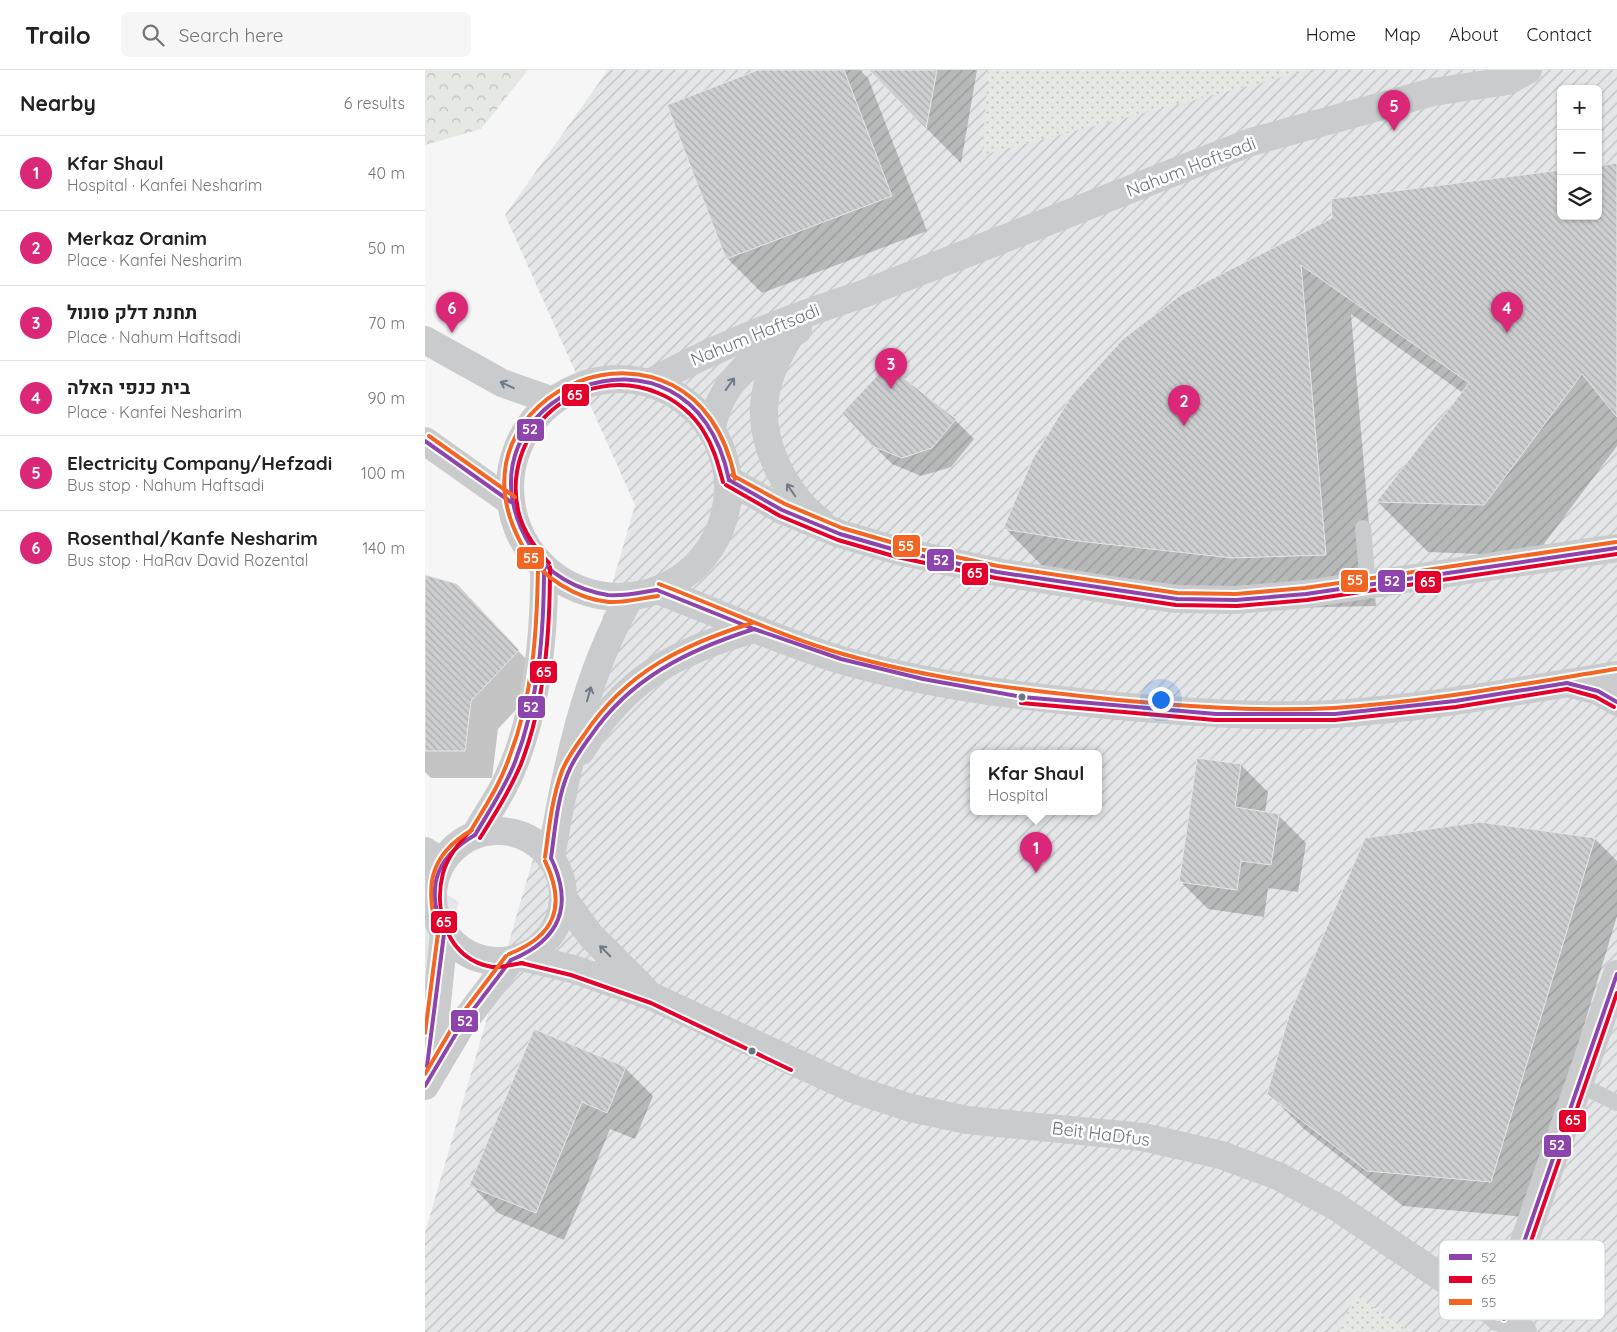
<!DOCTYPE html>
<html lang="en">
<head>
<meta charset="utf-8">
<style>
	:root { --surface:#fff; --page:#f6f6f6; --text:#222; --muted:#767676; --line:#e0e0e0; --accent:#db2777 }
	body { margin:0; font-family:Quicksand,Heebo,sans-serif; background:var(--page); color:var(--text) }
	.controls { position:absolute; right:15px; top:15px; display:grid; overflow:hidden; border-radius:8px; box-shadow:0 1px 4px #0004 }
	.controls button { width:45px; height:45px; display:grid; place-items:center; padding:0; border:0; border-bottom:1px solid var(--line); background:var(--surface); color:var(--text); font:25px sans-serif }
	.you { position:absolute; left:735px; top:629px; width:18px; height:18px; margin:-12px; border:4px solid #fff; border-radius:50%; background:#1a73e8; box-shadow:0 0 0 8px #1a73e833 }
	.badge { display:grid; place-items:center; width:32px; height:32px; border-radius:50%; background:var(--accent); color:#fff; font-size:16px; font-weight:700 }
	.pin { position:absolute; translate:-50% -41px; filter:drop-shadow(0 1px 2px #0008) }
	.pin::after { content:''; position:absolute; top:26px; width:18px; height:15px; background:inherit; clip-path:polygon(0 0,100% 0,50% 100%) }
	.popup { position:absolute; left:545px; top:680px; width:132px; height:65px; box-sizing:border-box; display:grid; place-content:center; border-radius:8px; background:var(--surface); filter:drop-shadow(0 1px 4px #0005); font-size:16px; white-space:nowrap; color:var(--muted) }
	.popup b { font-size:19px; color:var(--text) }
	.popup::after { content:''; position:absolute; left:50%; top:100%; margin-left:-10px; border:10px solid transparent; border-top-color:var(--surface) }
	.list { margin:0; padding:0; list-style:none }
	h2 { display:flex; justify-content:space-between; align-items:center; height:65px; margin:0; padding:0 20px; font-size:21px }
	h2 small { font-size:16px; font-weight:400; color:var(--muted) }
	.list li { display:grid; grid-template-columns:32px 1fr auto; gap:15px; align-items:center; box-sizing:border-box; height:75px; padding:0 20px; border-top:1px solid var(--line) }
	.list b { display:block; font-size:19px; white-space:nowrap }
	.list p { margin:0; font-size:16px; white-space:nowrap; color:var(--muted) }
	.list em { font-size:16px; font-style:normal; color:var(--muted) }
	.icon { flex:none; width:28px; height:28px; fill:none; stroke:currentColor; stroke-width:2; stroke-linecap:round; stroke-linejoin:round }
	.map { position:relative; flex:none; width:1192px; height:1262px; overflow:hidden }
	header { display:flex; align-items:center; gap:30px; box-sizing:border-box; height:70px; padding:0 25px; background:var(--surface); border-bottom:1px solid var(--line) }
	header strong { font-size:24px }
	nav { display:flex; gap:28px; margin-inline-start:auto; font-size:18px }
	.search { width:350px; height:45px; background:var(--page); display:flex; align-items:center; gap:12px; box-sizing:border-box; padding:0 18px; border-radius:8px; color:var(--muted); font-size:19px }
	main { display:flex }
	aside { flex:1; background:var(--surface) }
	.map>svg:first-child { display:block }
	.built { fill:#e5e6e7 }
	.industrial { fill:url(#industrial-furrows); fill-rule:evenodd }
	.grass { fill:url(#grass-dots) }
	.forest { fill:url(#forest-crowns) }
	.shadow { fill:#0003 }
	.building { fill:url(#building-back-hatch); stroke:#e6e6e6 }
	.lines { fill:none; stroke-linecap:round; stroke-linejoin:round }
	.service { stroke:#c9cbcc; stroke-width:16 }
	.minor { stroke:#c9cbcc; stroke-width:28 }
	.tertiary { stroke:#c9cbcc; stroke-width:28 }
	.bus-1-casing { stroke:#fff; stroke-width:8 }
	.bus-2-casing { stroke:#fff; stroke-width:8 }
	.bus-3-casing { stroke:#fff; stroke-width:8 }
	.bus-1 { stroke:#8e44ad; stroke-width:4 }
	.bus-2 { stroke:#e4002b; stroke-width:4 }
	.bus-3 { stroke:#f26522; stroke-width:4 }
	.oneway { stroke:#6f7b86 }
	.bus-dot { fill:#6a7782; stroke:#fff; stroke-width:2 }
	.labels { text-anchor:middle; stroke-width:5; stroke-linejoin:round; paint-order:stroke }
	.street-label { font-size:18px; fill:#6a7782; stroke:#fff }
	.key { fill:#fff; stroke:#d2d6da; stroke-width:1 }
	.key-label { font-size:14px; fill:#6a7782 }
	.line-badge { stroke:#fff; stroke-width:2 }
	.badge-label { font-size:14px; text-anchor:middle; font-weight:bold; fill:#fff }
</style>
</head>
<body>
<header>
<strong>Trailo</strong>
<div class="search"><svg class="icon" aria-label="search" viewBox="0 0 24 24"><circle cx="10" cy="10" r="6"/><path d="M15 15l6 6"/></svg>Search here</div>
<nav><a>Home</a><a>Map</a><a>About</a><a>Contact</a></nav>
</header>
<main>
<aside>
<h2>Nearby<small>6 results</small></h2>
<ul class="list">
<li><span class="badge">1</span><div><b>Kfar Shaul</b><p>Hospital · Kanfei Nesharim</p></div><em>40 m</em></li>
<li><span class="badge">2</span><div><b>Merkaz Oranim</b><p>Place · Kanfei Nesharim</p></div><em>50 m</em></li>
<li><span class="badge">3</span><div><b>תחנת דלק סונול</b><p>Place · Nahum Haftsadi</p></div><em>70 m</em></li>
<li><span class="badge">4</span><div><b>בית כנפי האלה</b><p>Place · Kanfei Nesharim</p></div><em>90 m</em></li>
<li><span class="badge">5</span><div><b>Electricity Company/Hefzadi</b><p>Bus stop · Nahum Haftsadi</p></div><em>100 m</em></li>
<li><span class="badge">6</span><div><b>Rosenthal/Kanfe Nesharim</b><p>Bus stop · HaRav David Rozental</p></div><em>140 m</em></li>
</ul>
</aside>
<div class="map">
<svg width="1192" height="1262" viewBox="0 0 1192 1262">
	<defs>
		<pattern id="industrial-furrows" width="10" height="10" patternUnits="userSpaceOnUse" patternTransform="scale(1.25)"><rect width="10" height="10" fill="#e5e6e7"/><path d="M-1 1l2-2M0 10L10 0M9 11l2-2" fill="none" stroke="#bebfc1"/></pattern>
		<pattern id="grass-dots" width="8" height="8" patternUnits="userSpaceOnUse" patternTransform="scale(1.25)"><rect width="8" height="8" fill="#e5e8e3"/><path d="M2 2h.1M6 6h.1" fill="none" stroke="#bec1bd" stroke-width="1.8" stroke-linecap="round"/></pattern>
		<pattern id="forest-crowns" width="20" height="18" patternUnits="userSpaceOnUse" patternTransform="scale(1.25)"><rect width="20" height="18" fill="#e5e8e3"/><path d="M2 6a3 3 0 1 1 6 0M12 15a3 3 0 1 1 6 0" fill="none" stroke="#bec1bd"/></pattern>
		<pattern id="building-back-hatch" width="6" height="6" patternUnits="userSpaceOnUse" patternTransform="scale(1.25)"><rect width="6" height="6" fill="#cdcecf"/><path d="M-1 5l2 2M0 0l6 6M5-1l2 2" fill="none" stroke="#aaacad"/></pattern>
	</defs>
	<rect width="100%" height="100%" fill="#f6f6f6"/>
	<polygon class="built" points="0,811 34,832 0,931"/>
	<path class="industrial" d="M183 0H1192V1262H0V1163L210 435 80 145ZM1136 19H1173V146H1136ZM548 684H674V742H548Z"/>
	<g class="grass">
		<polygon points="563,0 885,0 557,85"/>
		<polygon points="930,1225 985,1262 914,1262"/>
	</g>
	<polygon class="forest" points="0,0 103,0 56,59 0,75"/>
	<g class="shadow">
		<polygon points="337,0 435,0 443,8 502,161 337,223 302,188"/>
		<polygon points="446,0 552,0 536,93 502,59"/>
		<polygon points="1192,95 1192,376 1110,486 1003,482 953,432 1038,323 926,244 951,536 858,538 630,509 580,458 909,148 1173,146"/>
		<polygon points="530,350 549,369 526,397 496,406 467,394 448,375"/>
		<polygon points="0,506 31,515 120,609 73,659 67,708 6,708 0,702"/>
		<polygon points="816,695 843,722 840,743 853,745 881,773 873,822 843,818 839,847 783,839 756,812"/>
		<polygon points="1055,753 1170,769 1192,791 1192,846 1101,1147 978,1136 879,1059 844,1024"/>
		<polygon points="200,998 228,1026 210,1069 185,1059 139,1170 73,1143 46,1115"/>
	</g>
	<g class="building">
		<polygon points="333,0 419,0 467,126 301,189 242,35"/>
		<polygon points="444,0 512,0 501,59"/>
		<polygon points="1192,93 1192,347 1157,304 1059,435 951,432 1044,313 876,195 901,485 807,488 653,471 578,459 608,388 647,325 698,269 757,224 907,148 906,129 1136,100 1136,146 1173,146 1173,96"/>
		<polygon points="462,295 531,349 507,378 477,388 447,376 417,343"/>
		<polygon points="0,505 32,514 94,580 46,631 40,681 0,681"/>
		<polygon points="772,688 816,694 810,737 854,744 846,795 816,791 812,820 754,812"/>
		<polygon points="1055,752 1170,768 1066,1112 942,1101 842,1024 864,945 940,768"/>
		<polygon points="109,959 201,997 182,1043 157,1032 111,1143 44,1116"/>
	</g>
	<g class="lines">
		<g class="service">
			<polyline points="938,458 943,515"/>
			<polyline points="1155,1015 1192,1033"/>
		</g>
		<g class="minor">
			<path d="M225 313C293 275 364 248 438 224L826 72 1008 22 1083 11 1103 0"/>
			<path d="M287 358C295 310 333 283 373 260"/>
			<polyline points="1142,613 1173,621 1192,632"/>
			<polyline points="0,781 17,792"/>
			<polyline points="1073,1247 1192,904"/>
		</g>
		<g class="tertiary">
			<path d="M367 263C336 311 328 351 356 404 366 422 378 439 395 451"/>
			<polyline points="0,270 77,313 128,331"/>
			<circle cx="194" cy="418" r="109"/>
			<polyline points="0,371 86,432"/>
			<polyline points="304,410 357,440 415,464 474,481 572,502 685,520 752,529 811,530 881,524 1192,478"/>
			<path d="M232 520C294 543 353 571 416 590 506 616 600 627 693 636 765 642 836 648 909 644 1004 638 1098 620 1192 605"/>
			<path d="M156 681C199 609 251 581 329 559"/>
			<circle cx="73" cy="826" r="65"/>
			<path d="M50 765C59 749 70 733 79 716 111 654 120 566 119 497"/>
			<path d="M126 788C140 703 161 600 206 526"/>
			<polyline points="138,828 166,866 219,919"/>
			<polyline points="97,887 148,899 228,927 428,1019 486,1038 542,1050 718,1067 796,1085 853,1106 910,1136 1098,1262"/>
			<polyline points="1,1002 11,943 19,864"/>
			<polyline points="0,1016 35,957 86,890"/>
		</g>
		<defs>
			<g id="bus-1">
				<polyline points="0,371 86,432"/>
				<polyline points="304,410 357,440 415,464 474,481 572,502 752,529 811,530 881,524 1192,478"/>
				<polyline points="232,520 329,559 416,589 498,609 597,627 791,644 910,644 1030,631 1142,613 1173,621 1192,632"/>
				<path d="M232 520C217 522 198 527 183 525 152 520 122 504 106 477 14 327 267 223 304 410"/>
				<path d="M50 765C64 741 80 718 90 692 114 630 119 562 119 497"/>
				<path d="M126 788C130 760 132 729 143 703 148 690 157 678 165 667 205 608 263 580 329 559"/>
				<path d="M19 864C1 820 8 789 50 765"/>
				<path d="M86 890C135 870 149 836 126 788"/>
				<polyline points="2,996 19,864"/>
				<polyline points="0,1016 35,957 86,890"/>
				<polyline points="1073,1247 1192,904"/>
			</g>
			<g id="bus-2">
				<polyline points="301,415 355,446 413,470 472,487 571,508 751,535 812,536 882,530 1192,484"/>
				<path d="M124 493C111 479 99 463 94 444 73 362 155 291 233 323 251 330 269 345 279 362 289 378 293 394 298 412"/>
				<polyline points="596,633 790,650 910,650 1031,637 1142,619 1171,627 1189,637"/>
				<path d="M45 761C34 773 23 786 18 803 8 842 23 889 67 897 76 898 88 894 98 893"/>
				<path d="M55 768C70 744 85 720 96 694 120 632 125 563 125 497"/>
				<polyline points="96,893 146,905 226,933 366,1000"/>
				<polyline points="1079,1249 1192,923"/>
			</g>
			<g id="bus-3">
				<polyline points="4,366 90,427"/>
				<polyline points="307,405 360,434 417,458 476,475 573,496 752,523 811,524 880,518 1191,472"/>
				<path d="M234 514C295 537 355 566 418 584 501 608 588 619 674 628 752 636 831 642 909 638 1004 632 1097 614 1191 599"/>
				<path d="M233 526C217 528 199 533 184 532 151 529 117 507 100 480 4 321 271 213 310 409"/>
				<path d="M45 762C59 738 75 715 84 688 108 627 112 562 113 497"/>
				<path d="M120 787C124 758 127 728 137 701 142 688 151 676 159 665 201 602 257 575 327 553"/>
				<path d="M13 866C0 819 2 786 47 760"/>
				<path d="M84 884C130 866 142 836 120 791"/>
				<polyline points="0,963 13,863"/>
				<polyline points="0,1004 30,953 81,886"/>
			</g>
		</defs>
		<use href="#bus-1" class="bus-1-casing"/>
		<use href="#bus-2" class="bus-2-casing"/>
		<use href="#bus-3" class="bus-3-casing"/>
		<use href="#bus-1" class="bus-1"/>
		<use href="#bus-2" class="bus-2"/>
		<use href="#bus-3" class="bus-3"/>
	</g>
	<defs><path id="oneway-shaft" d="M-6 0H5M1.5-3L5.5 0L1.5 3" fill="none" stroke-width="1.6" stroke-linecap="round" stroke-linejoin="round" transform="scale(1.25)"/></defs>
	<g class="oneway">
		<use href="#oneway-shaft" transform="translate(305 314) rotate(-54)"/>
		<use href="#oneway-shaft" transform="translate(82 315) rotate(-155)"/>
		<use href="#oneway-shaft" transform="translate(366 420) rotate(-124)"/>
		<use href="#oneway-shaft" transform="translate(164 624) rotate(-74)"/>
		<use href="#oneway-shaft" transform="translate(180 881) rotate(-135)"/>
	</g>
	<g class="bus-dot">
		<circle cx="597" cy="627" r="4.5"/>
		<circle cx="327" cy="981" r="4.5"/>
	</g>
	<g class="labels">
		<g class="street-label">
			<text transform="translate(766 97) rotate(-21)" y="6">Nahum Haftsadi</text>
			<text transform="translate(330 265) rotate(-22)" y="6">Nahum Haftsadi</text>
			<text transform="translate(676 1064) rotate(7)" y="6">Beit HaDfus</text>
		</g>
	</g>
	<rect x="1014" y="1170" width="166" height="80" rx="8" class="key"/>
	<rect x="1024" y="1184" width="23" height="6" fill="#8e44ad"/>
	<rect x="1024" y="1206" width="23" height="7" fill="#e4002b"/>
	<rect x="1024" y="1229" width="23" height="6" fill="#f26522"/>
	<g class="key-label">
		<text x="1056" y="1192">52</text>
		<text x="1056" y="1214">65</text>
		<text x="1056" y="1237">55</text>
	</g>
	<g class="line-badge">
		<rect x="136" y="313" width="29" height="24" rx="5" fill="#e4002b"/>
		<rect x="91" y="348" width="29" height="24" rx="5" fill="#8e44ad"/>
		<rect x="467" y="464" width="29" height="24" rx="5" fill="#f26522"/>
		<rect x="91" y="476" width="29" height="24" rx="5" fill="#f26522"/>
		<rect x="501" y="478" width="29" height="24" rx="5" fill="#8e44ad"/>
		<rect x="536" y="492" width="28" height="24" rx="5" fill="#e4002b"/>
		<rect x="915" y="499" width="29" height="24" rx="5" fill="#f26522"/>
		<rect x="952" y="499" width="29" height="24" rx="5" fill="#8e44ad"/>
		<rect x="989" y="500" width="28" height="24" rx="5" fill="#e4002b"/>
		<rect x="104" y="590" width="29" height="24" rx="5" fill="#e4002b"/>
		<rect x="92" y="625" width="29" height="24" rx="5" fill="#8e44ad"/>
		<rect x="5" y="840" width="28" height="24" rx="5" fill="#e4002b"/>
		<rect x="25" y="939" width="29" height="24" rx="5" fill="#8e44ad"/>
		<rect x="1133" y="1039" width="29" height="24" rx="5" fill="#e4002b"/>
		<rect x="1118" y="1064" width="29" height="24" rx="5" fill="#8e44ad"/>
	</g>
	<g class="badge-label">
		<text x="150" y="330">65</text>
		<text x="105" y="364">52</text>
		<text x="481" y="481">55</text>
		<text x="106" y="493">55</text>
		<text x="516" y="495">52</text>
		<text x="550" y="508">65</text>
		<text x="930" y="515">55</text>
		<text x="967" y="516">52</text>
		<text x="1003" y="517">65</text>
		<text x="119" y="607">65</text>
		<text x="106" y="642">52</text>
		<text x="19" y="857">65</text>
		<text x="40" y="956">52</text>
		<text x="1148" y="1055">65</text>
		<text x="1132" y="1080">52</text>
	</g>
</svg>
<div class="controls">
<button>+</button>
<button>−</button>
<button><svg class="icon" aria-label="layers" viewBox="0 0 24 24"><path d="M12 4l9 5-9 5-9-5zM3 14l9 5 9-5"/></svg></button>
</div>
<div class="you"></div>
<div class="pin badge" style="left:611px;top:803px">1</div>
<div class="popup"><b>Kfar Shaul</b>Hospital</div>
<div class="pin badge" style="left:759px;top:356px">2</div>
<div class="pin badge" style="left:466px;top:319px">3</div>
<div class="pin badge" style="left:1082px;top:263px">4</div>
<div class="pin badge" style="left:969px;top:61px">5</div>
<div class="pin badge" style="left:27px;top:263px">6</div>
</div>
</main>
</body>
</html>
